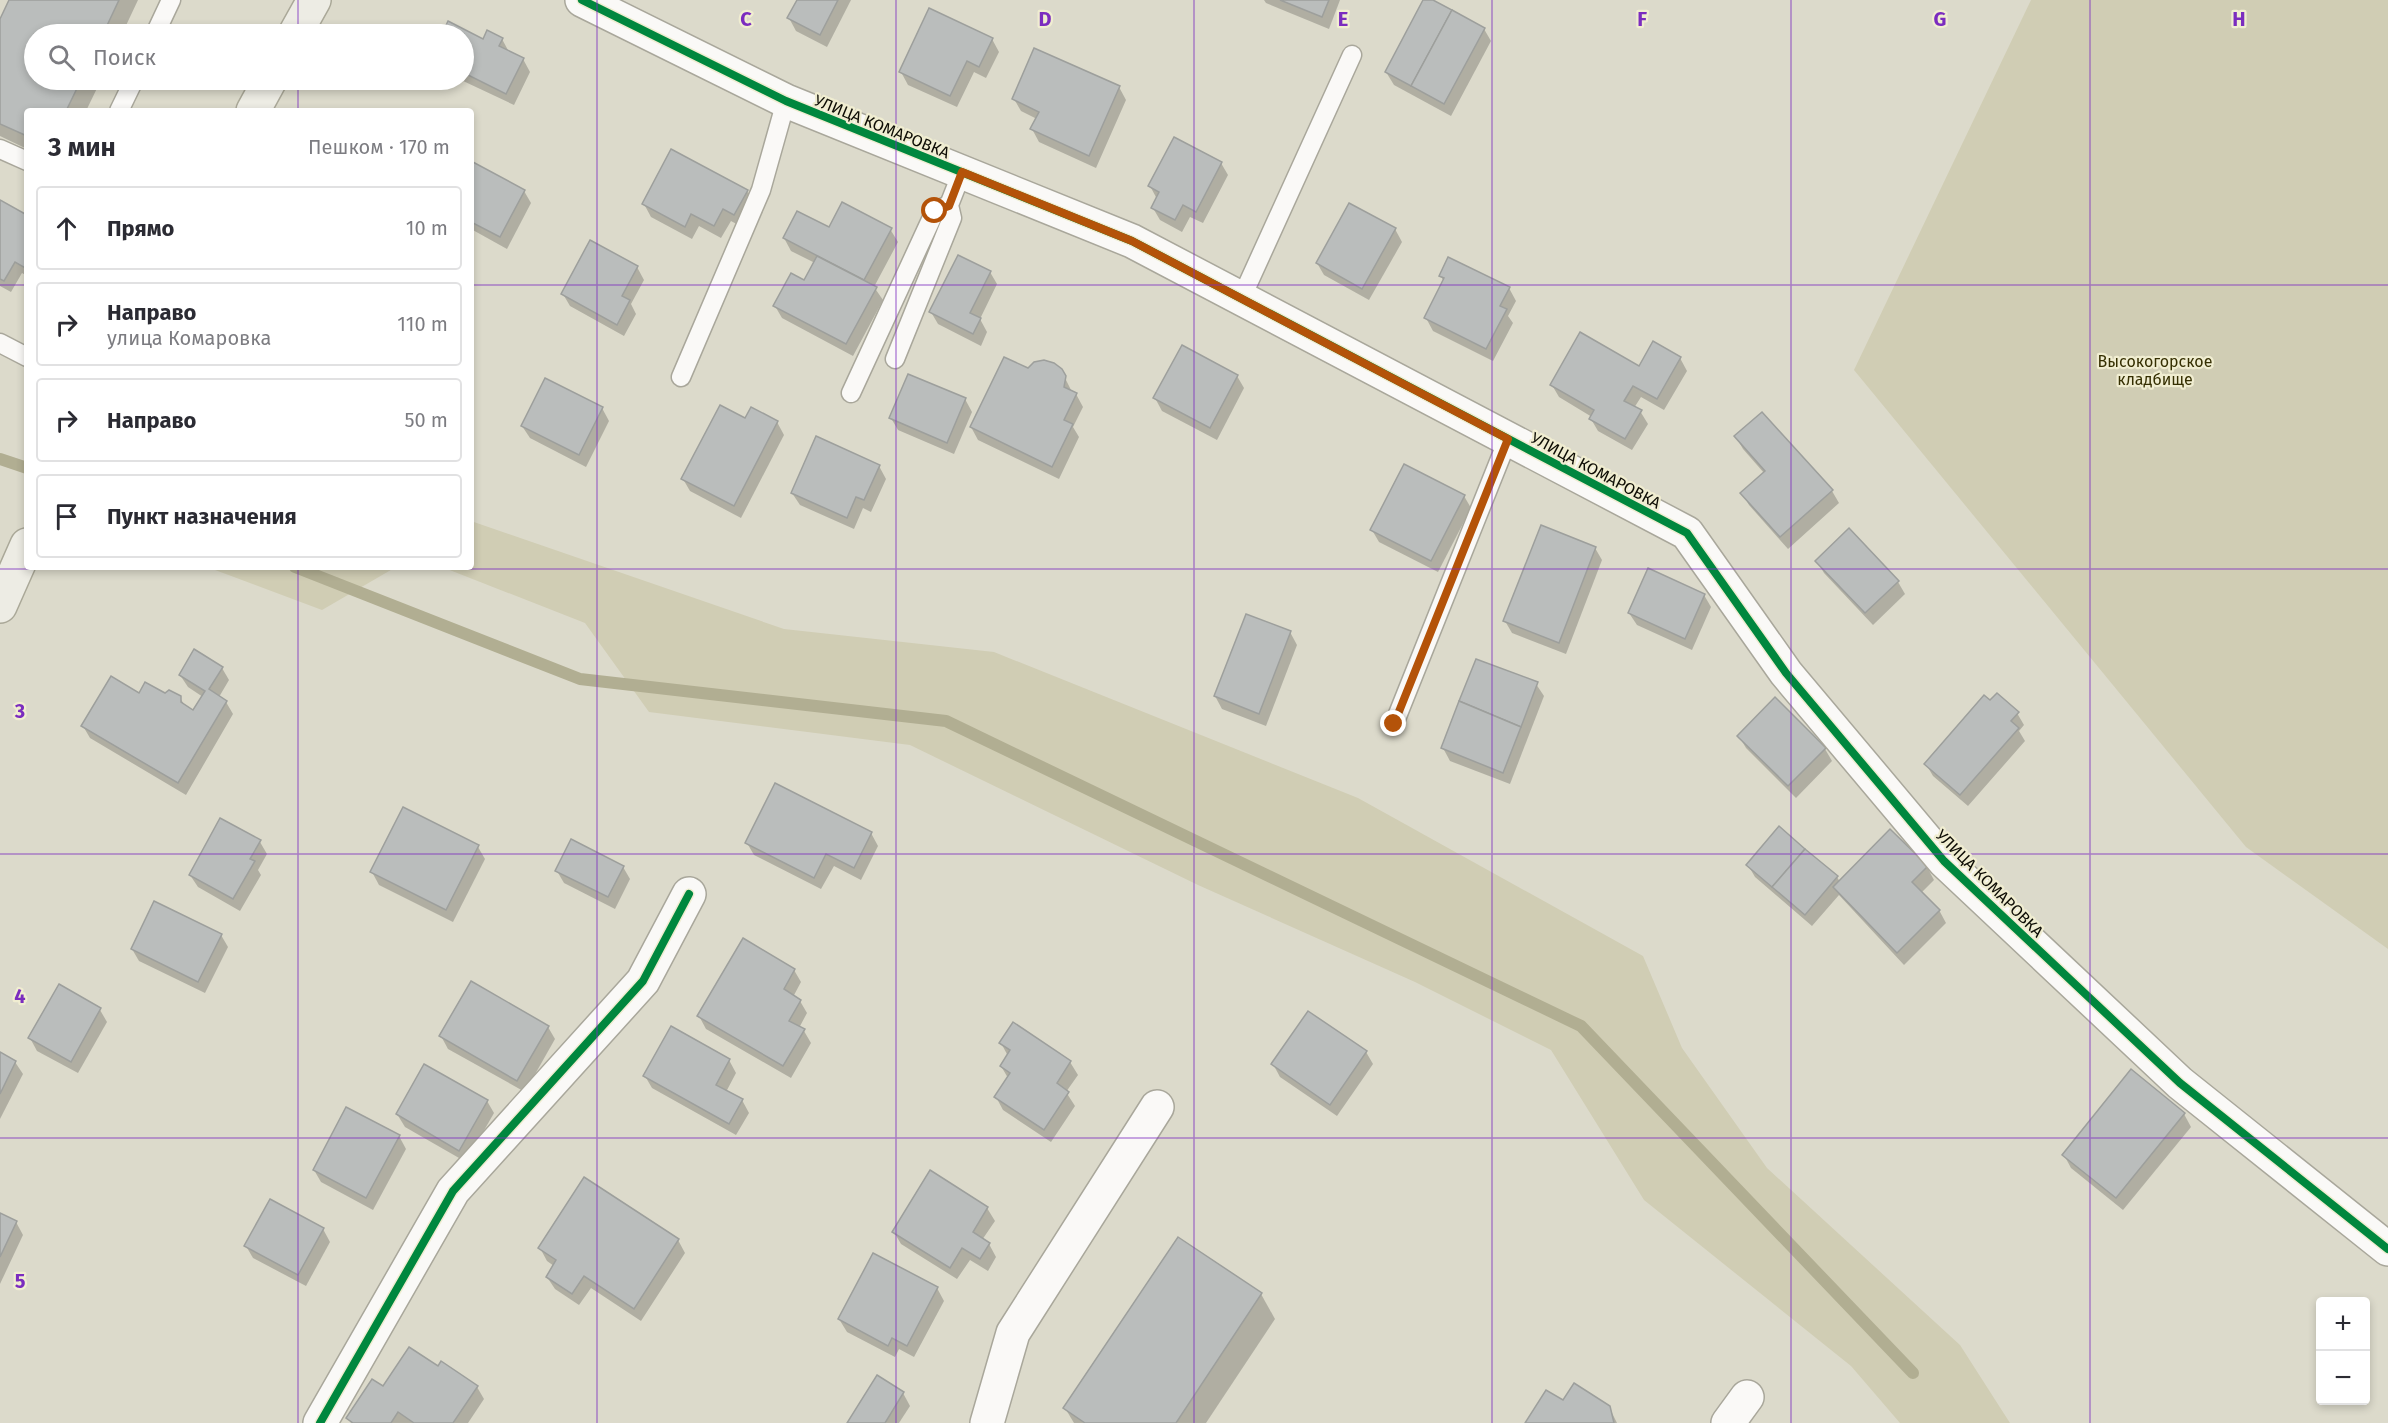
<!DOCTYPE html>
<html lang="ru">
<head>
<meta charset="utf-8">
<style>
	:root { --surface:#fff; --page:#f2f2f3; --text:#2b2b33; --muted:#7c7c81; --line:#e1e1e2 }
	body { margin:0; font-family:"Fira Sans",sans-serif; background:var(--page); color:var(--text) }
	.controls { position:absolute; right:18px; bottom:18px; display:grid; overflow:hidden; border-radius:6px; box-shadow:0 3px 9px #0003 }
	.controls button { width:54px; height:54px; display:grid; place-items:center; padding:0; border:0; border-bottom:2px solid var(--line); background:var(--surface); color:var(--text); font:30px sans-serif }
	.stop { position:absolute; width:18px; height:18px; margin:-14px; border:4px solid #b45309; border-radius:50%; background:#fff }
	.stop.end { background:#b45309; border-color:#fff; box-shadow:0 2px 6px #0008 }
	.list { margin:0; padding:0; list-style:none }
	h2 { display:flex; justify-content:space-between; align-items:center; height:78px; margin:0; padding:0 24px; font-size:26px }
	h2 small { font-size:20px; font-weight:400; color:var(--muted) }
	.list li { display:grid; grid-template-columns:39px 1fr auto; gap:18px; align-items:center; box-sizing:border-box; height:84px; margin:0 12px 12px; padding:0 12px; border:2px solid var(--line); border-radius:6px }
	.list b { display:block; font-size:22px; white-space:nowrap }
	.list p { margin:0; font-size:20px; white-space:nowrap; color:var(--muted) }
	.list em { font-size:20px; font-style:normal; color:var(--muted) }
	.icon { flex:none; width:33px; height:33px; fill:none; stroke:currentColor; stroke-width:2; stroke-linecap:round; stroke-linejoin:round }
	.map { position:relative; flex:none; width:2388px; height:1423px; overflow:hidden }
	.search { position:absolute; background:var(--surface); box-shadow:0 3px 9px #0003; left:24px; top:24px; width:450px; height:66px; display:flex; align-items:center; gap:15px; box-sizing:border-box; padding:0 21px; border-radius:33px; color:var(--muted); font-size:22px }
	.panel { position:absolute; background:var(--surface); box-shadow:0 3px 9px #0003; left:24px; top:108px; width:450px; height:462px; border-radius:6px }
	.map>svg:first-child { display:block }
	.green { fill:#d0cdb4 }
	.shadow { fill:#0003 }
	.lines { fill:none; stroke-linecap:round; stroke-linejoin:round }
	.stream { stroke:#b1ae92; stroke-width:12 }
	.building { fill:#babdbc; stroke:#9d9f9c; stroke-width:1.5 }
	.service-casing { stroke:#a9a79b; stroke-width:21 }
	.minor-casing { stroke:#a9a79b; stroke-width:36 }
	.primary-casing { stroke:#aaa898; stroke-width:36 }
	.service { stroke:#faf9f7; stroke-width:18 }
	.minor { stroke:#faf9f7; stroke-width:33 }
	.primary { stroke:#edece4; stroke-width:33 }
	.cycleway-casing { stroke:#f0edd1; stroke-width:11 }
	.cycleway { stroke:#00873e; stroke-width:8 }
	.route { stroke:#b45309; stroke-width:8 }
	.grid { fill:none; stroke:#7b2cbf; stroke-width:1.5; stroke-opacity:0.55 }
	.labels { text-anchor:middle; stroke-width:4.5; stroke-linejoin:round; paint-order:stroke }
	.street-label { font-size:16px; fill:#0d0c04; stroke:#f0edd1 }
	.park-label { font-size:16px; fill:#352f02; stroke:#f0edd1 }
	.grid-label { font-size:20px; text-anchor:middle; font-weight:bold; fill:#7b2cbf; stroke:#f0edd1; stroke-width:4.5; stroke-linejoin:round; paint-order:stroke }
</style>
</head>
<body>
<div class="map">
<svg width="2388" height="1423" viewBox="0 0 2388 1423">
	<rect width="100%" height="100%" fill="#dcdacb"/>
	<g class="green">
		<polygon points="2031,0 2388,0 2388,949 2246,847 1854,370"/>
		<polygon points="471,521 784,629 994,652 1358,798 1643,956 1682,1048 1767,1168 1960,1345 2010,1423 1900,1423 1851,1366 1644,1200 1551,1050 1415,982 1198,885 910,745 649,712 585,623 442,567 471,567"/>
		<polygon points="207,567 396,567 322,610"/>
	</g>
	<g class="shadow">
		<polygon points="10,0 138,0 122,34 34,34 34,80 101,80 86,111 27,111 27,149 0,136 0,22"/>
		<polygon points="798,0 851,0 827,47 796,31 789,18"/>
		<polygon points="1264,0 1340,0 1329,29 1266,3"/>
		<polygon points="1425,0 1429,0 1484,29 1491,41 1451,116 1394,85 1386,72"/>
		<polygon points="449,23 484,41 502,39 509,52 523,59 530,72 514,105 461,80 464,80 464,34 443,34"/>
		<polygon points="992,39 999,52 986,78 974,72 957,107 908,85 901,72"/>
		<polygon points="1119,87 1126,100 1096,168 1039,142 1032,129 1037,119 1021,111 1014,99"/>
		<polygon points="471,162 524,191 531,203 507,249 471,229"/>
		<polygon points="1221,163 1228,175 1203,223 1190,217 1182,232 1160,220 1153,208 1157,199 1150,186"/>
		<polygon points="747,191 754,204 742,227 731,221 721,238 699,226 692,239 651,217 644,204"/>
		<polygon points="0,202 27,217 27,276 22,273 11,292 0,286"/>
		<polygon points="830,229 890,229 898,242 874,287 883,300 853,356 782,318 775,306 805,282 815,263 791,251 784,238"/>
		<polygon points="1395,229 1402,242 1369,300 1324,275 1317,263"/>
		<polygon points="637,267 644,280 631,304 636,314 624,336 570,306 563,294"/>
		<polygon points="990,272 997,284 980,319 987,332 981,346 938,324 931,312"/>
		<polygon points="1441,276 1509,288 1516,301 1508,316 1513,323 1493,361 1433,331 1426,318 1444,282"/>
		<polygon points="1680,358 1687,371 1664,410 1641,397 1634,408 1640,411 1648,424 1632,450 1598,431 1591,419 1592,417 1559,397 1552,385"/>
		<polygon points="1028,370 1061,370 1072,392 1076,394 1083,407 1073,427 1079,437 1059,479 978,440 971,427"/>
		<polygon points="1237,376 1244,388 1217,440 1162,411 1155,398"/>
		<polygon points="965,399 972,412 954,454 898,430 891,418"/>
		<polygon points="602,408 609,421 586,467 530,438 522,426"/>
		<polygon points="777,422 784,435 741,518 690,491 683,479"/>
		<polygon points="1736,437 1832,491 1839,503 1788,549 1749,505 1742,493 1764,473 1743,449"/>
		<polygon points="879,466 886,479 871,512 863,508 854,529 800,505 792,493"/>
		<polygon points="1464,496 1471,508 1438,572 1379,542 1372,530"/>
		<polygon points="1595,548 1602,560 1566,654 1512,633 1505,621"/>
		<polygon points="1817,561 1898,582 1905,594 1873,625 1824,573"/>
		<polygon points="1704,595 1711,607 1692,650 1637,625 1629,613"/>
		<polygon points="1290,632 1297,645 1266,726 1222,709 1215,696"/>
		<polygon points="222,668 229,680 219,697 226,702 233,714 186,795 90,738 83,726 140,695 180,698 186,707 194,712 203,697 188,687 180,675"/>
		<polygon points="1536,684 1544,696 1510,784 1450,761 1443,748"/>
		<polygon points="1990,702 2017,713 2024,725 2019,731 2025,741 1968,806 1933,776 1926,764"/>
		<polygon points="1739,736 1825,749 1832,761 1796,798 1746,748"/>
		<polygon points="1890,831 1927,867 1934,880 1921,893 1939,910 1946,923 1904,965 1839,895 1812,926 1755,877 1748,865 1837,877 1840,882"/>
		<polygon points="871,833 878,846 861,880 834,866 821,889 754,855 747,843"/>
		<polygon points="260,842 267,854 258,870 261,875 240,911 198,887 190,875"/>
		<polygon points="478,847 485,859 453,922 379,885 372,872"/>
		<polygon points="623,867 630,879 615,909 564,883 557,871"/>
		<polygon points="221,935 228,947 205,993 139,961 132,949"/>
		<polygon points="794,970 801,982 793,997 800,1001 807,1013 799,1028 804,1031 811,1043 791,1078 706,1029 699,1016"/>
		<polygon points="59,986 100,1010 107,1022 78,1073 37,1051 30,1038"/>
		<polygon points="1013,1025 1070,1062 1078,1075 1066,1092 1075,1106 1051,1142 1003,1110 996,1097 1008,1078 1001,1066 1008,1056 1001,1043"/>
		<polygon points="548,1027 555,1039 525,1092 448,1049 441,1036"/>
		<polygon points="1366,1052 1373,1064 1337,1116 1280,1077 1273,1064"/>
		<polygon points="0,1054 15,1062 23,1074 0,1119"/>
		<polygon points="729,1060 736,1073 726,1092 742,1100 749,1113 736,1135 652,1088 645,1076"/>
		<polygon points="487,1101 494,1113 466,1162 405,1127 397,1114"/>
		<polygon points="2184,1114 2191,1127 2123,1210 2071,1168 2064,1155"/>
		<polygon points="399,1136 406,1149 373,1210 321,1182 314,1170"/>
		<polygon points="931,1172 987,1208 995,1221 982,1240 989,1244 996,1257 988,1271 970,1260 957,1279 901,1244 894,1232"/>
		<polygon points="0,1215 16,1222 23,1235 0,1284"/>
		<polygon points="323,1229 330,1242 306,1286 253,1258 246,1246"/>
		<polygon points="678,1240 685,1253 641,1321 591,1288 579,1305 555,1289 547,1277 554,1266 547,1261 540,1248"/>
		<polygon points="937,1288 944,1301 914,1357 899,1349 895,1357 847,1332 839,1319"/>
		<polygon points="1261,1294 1275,1319 1206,1423 1074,1423 1065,1408"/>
		<polygon points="438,1368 477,1387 484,1399 468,1423 351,1423 348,1418 383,1388"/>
		<polygon points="903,1393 910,1406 899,1423 849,1423"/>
		<polygon points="1564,1402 1609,1407 1617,1423 1527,1423"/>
	</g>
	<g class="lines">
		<g class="stream">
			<polyline points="0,459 27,468"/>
			<polyline points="295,567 580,679 946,721 1581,1026 1913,1373"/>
		</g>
	</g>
	<g class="building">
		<polygon points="9,0 119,0 103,34 34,34 34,80 81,80 66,111 27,111 27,136 0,124 0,19"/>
		<polygon points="797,0 838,0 820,35 787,18"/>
		<polygon points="1280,0 1329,0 1322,17"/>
		<polygon points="1423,0 1433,0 1452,10 1411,86 1385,72"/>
		<polygon points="929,8 993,38 979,67 967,61 950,96 899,72"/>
		<polygon points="1452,10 1485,28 1444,104 1411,86"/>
		<polygon points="448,21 483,39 487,30 503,38 499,46 524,58 506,94 464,73 464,34 442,34"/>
		<polygon points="1034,48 1120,86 1089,156 1030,129 1039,112 1012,99"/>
		<polygon points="1174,137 1222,162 1196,212 1183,205 1175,220 1151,208 1159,192 1148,186"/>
		<polygon points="671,149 748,190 734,215 723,209 714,226 691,214 685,227 642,204"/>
		<polygon points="471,161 525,190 500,237 471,222"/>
		<polygon points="0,200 27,215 27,269 15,262 4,281 0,279"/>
		<polygon points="842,202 892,228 864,280 783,238 797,211 829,227"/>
		<polygon points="1349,203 1396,228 1362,289 1316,263"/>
		<polygon points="590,240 638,266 622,296 630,300 617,325 561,294"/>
		<polygon points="958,255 991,271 970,313 981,318 973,334 929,312"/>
		<polygon points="817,256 877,287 846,344 773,306 791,273 804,280"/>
		<polygon points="1448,257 1510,287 1500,306 1507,309 1486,349 1424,318 1444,278 1439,276"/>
		<polygon points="1580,332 1639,366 1653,341 1681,357 1657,399 1633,386 1624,401 1642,410 1625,439 1589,419 1594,410 1550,385"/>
		<polygon points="1182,345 1238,375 1210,428 1153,398"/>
		<polygon points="1004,357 1028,368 1034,362 1044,360 1054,363 1062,369 1066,376 1064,387 1077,393 1064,420 1073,424 1052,467 970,427"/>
		<polygon points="908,374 966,398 947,443 889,418"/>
		<polygon points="545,378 603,407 579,455 521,426"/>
		<polygon points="720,405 745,418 751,407 778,421 734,506 681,479"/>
		<polygon points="1762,412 1833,490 1780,537 1740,493 1765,471 1734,436"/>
		<polygon points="816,436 880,465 864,500 856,497 847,518 791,493"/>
		<polygon points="1404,464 1465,495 1431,561 1370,530"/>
		<polygon points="1541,525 1596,547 1559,643 1503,621"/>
		<polygon points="1849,528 1899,581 1865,613 1815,561"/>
		<polygon points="1648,568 1705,594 1685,639 1628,613"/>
		<polygon points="1246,614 1291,631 1259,714 1214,696"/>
		<polygon points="194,649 223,667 209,689 227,701 178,783 81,726 111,676 139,693 145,682 165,693 169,690 181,696 181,702 193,710 205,691 179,675"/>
		<polygon points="1476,659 1538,682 1521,727 1459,701"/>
		<polygon points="1997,693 2019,712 2011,721 2019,728 1960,795 1924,764 1984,695 1990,700"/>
		<polygon points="1775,697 1826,748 1788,786 1737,736"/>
		<polygon points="1459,701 1521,727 1503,773 1441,748"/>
		<polygon points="775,783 872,832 854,868 826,854 814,878 745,843"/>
		<polygon points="403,807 479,845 446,910 370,872"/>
		<polygon points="220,818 261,840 250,859 255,861 233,899 189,875"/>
		<polygon points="1779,826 1805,849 1772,887 1746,865"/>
		<polygon points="1890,829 1928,866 1912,882 1940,910 1897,953 1833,887"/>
		<polygon points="571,839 624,866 608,897 555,871"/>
		<polygon points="1805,849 1838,876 1805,915 1772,887"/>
		<polygon points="154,901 222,934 198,982 131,949"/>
		<polygon points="743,938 795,969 784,989 801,1000 789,1021 805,1029 783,1066 697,1016"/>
		<polygon points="471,981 549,1026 517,1081 439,1036"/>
		<polygon points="59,984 101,1008 71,1062 28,1038"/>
		<polygon points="1308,1011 1367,1051 1330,1105 1271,1064"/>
		<polygon points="1013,1022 1071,1061 1057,1083 1069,1092 1044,1130 994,1097 1010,1073 1000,1066 1010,1050 999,1043"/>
		<polygon points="671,1026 730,1059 716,1085 743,1099 729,1124 643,1076"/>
		<polygon points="0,1052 16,1061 0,1094"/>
		<polygon points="424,1064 488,1100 459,1151 396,1114"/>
		<polygon points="2131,1069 2185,1113 2116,1198 2062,1155"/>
		<polygon points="346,1107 400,1135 366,1198 313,1170"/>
		<polygon points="930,1170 988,1207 973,1232 990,1243 980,1259 962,1248 950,1268 892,1232"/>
		<polygon points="584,1177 679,1239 634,1309 584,1276 572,1294 546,1277 556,1260 538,1248"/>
		<polygon points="270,1199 324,1228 298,1275 244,1246"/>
		<polygon points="0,1213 17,1221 0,1257"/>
		<polygon points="1178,1237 1262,1293 1176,1423 1085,1423 1063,1408"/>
		<polygon points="873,1253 938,1287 907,1346 892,1338 888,1346 838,1319"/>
		<polygon points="409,1347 438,1366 441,1361 478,1386 453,1423 414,1423 398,1412 391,1423 353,1423 346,1418 372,1379 383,1386"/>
		<polygon points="877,1375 904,1392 885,1423 847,1423"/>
		<polygon points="1574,1383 1610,1406 1614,1423 1525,1423 1546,1390 1563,1400"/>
	</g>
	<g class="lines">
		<defs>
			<g id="service">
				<polyline points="155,34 171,0"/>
				<polyline points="119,111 134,80"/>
				<polyline points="0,149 27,161"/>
				<polyline points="1241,299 1352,55"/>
				<polyline points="0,343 27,357"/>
				<polyline points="895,359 952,218 949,205 962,172"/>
				<polyline points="681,377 761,190 786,101"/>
				<polyline points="851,393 935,211 949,205"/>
				<polyline points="1394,724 1508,439"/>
			</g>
			<g id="minor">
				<polyline points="582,0 786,101 1132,241 1687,533 1786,673 1944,861 2180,1083 2388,1249"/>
				<polyline points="320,1423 453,1191 643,981 689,894"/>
				<polyline points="987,1423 1013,1333 1157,1107"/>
				<polyline points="1728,1423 1747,1397"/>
			</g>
			<g id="primary">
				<polyline points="295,34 314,0"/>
				<polyline points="253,111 270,80"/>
				<polyline points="0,606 27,545"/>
			</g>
		</defs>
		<use href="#service" class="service-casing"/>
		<use href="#minor" class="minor-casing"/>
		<use href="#primary" class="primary-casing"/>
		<use href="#service" class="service"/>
		<use href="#minor" class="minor"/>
		<use href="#primary" class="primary"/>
		<defs>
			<g id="cycleway">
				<polyline points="582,0 786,101 1132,241 1687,533 1786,673 1944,861 2180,1083 2388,1249"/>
				<polyline points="320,1423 453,1191 643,981 689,894"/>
			</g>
		</defs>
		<use href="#cycleway" class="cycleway-casing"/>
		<use href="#cycleway" class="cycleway"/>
	</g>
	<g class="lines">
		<polyline class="route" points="935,211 949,206 962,172 1132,241 1508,439 1394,724"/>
	</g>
	<path class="grid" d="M298 0V34M597 0V1423M896 0V1423M1194 0V1423M1492 0V1423M1791 0V1423M2090 0V1423M298 80V111M0 285H27M471 285H2388M298 567V1423M0 569H2388M0 854H2388M0 1138H2388"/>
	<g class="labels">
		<g class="street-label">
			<text transform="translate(882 126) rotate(22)" y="6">УЛИЦА КОМАРОВКА</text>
			<text transform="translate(1596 470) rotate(28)" y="6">УЛИЦА КОМАРОВКА</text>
			<text transform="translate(1990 883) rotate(45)" y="6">УЛИЦА КОМАРОВКА</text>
		</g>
		<g class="park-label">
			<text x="2155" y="367">Высокогорское<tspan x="2155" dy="18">кладбище</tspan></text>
		</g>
	</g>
	<g class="grid-label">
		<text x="746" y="26">C</text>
		<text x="1045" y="26">D</text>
		<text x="1343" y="26">E</text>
		<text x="1642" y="26">F</text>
		<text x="1940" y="26">G</text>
		<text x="2239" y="26">H</text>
		<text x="20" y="718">3</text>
		<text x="20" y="1003">4</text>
		<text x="20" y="1288">5</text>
	</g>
</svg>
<div class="controls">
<button>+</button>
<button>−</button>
</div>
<div class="stop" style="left:935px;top:211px"></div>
<div class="stop end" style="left:1394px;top:724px"></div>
<div class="search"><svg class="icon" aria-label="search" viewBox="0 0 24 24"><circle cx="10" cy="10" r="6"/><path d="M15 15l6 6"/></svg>Поиск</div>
<section class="panel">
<h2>3 мин<small>Пешком · 170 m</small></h2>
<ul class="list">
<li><svg class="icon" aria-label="ahead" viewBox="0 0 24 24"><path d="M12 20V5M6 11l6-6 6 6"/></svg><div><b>Прямо</b></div><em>10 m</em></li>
<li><svg class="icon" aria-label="right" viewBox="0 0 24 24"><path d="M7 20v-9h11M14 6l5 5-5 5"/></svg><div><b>Направо</b><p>улица Комаровка</p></div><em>110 m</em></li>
<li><svg class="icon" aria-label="right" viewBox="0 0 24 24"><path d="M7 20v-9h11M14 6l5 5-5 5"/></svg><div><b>Направо</b></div><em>50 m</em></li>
<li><svg class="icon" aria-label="arrive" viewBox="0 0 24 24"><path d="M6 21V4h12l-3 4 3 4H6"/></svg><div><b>Пункт назначения</b></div></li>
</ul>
</section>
</div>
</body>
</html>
